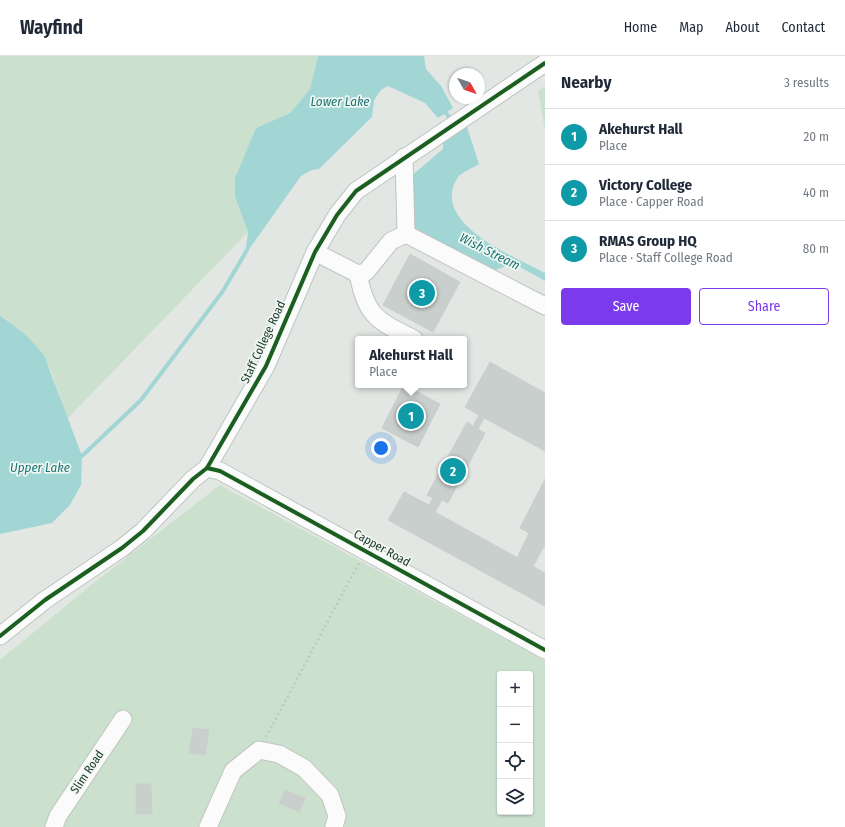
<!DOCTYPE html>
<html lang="en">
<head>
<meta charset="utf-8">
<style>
	:root { --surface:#fff; --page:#f6f6f7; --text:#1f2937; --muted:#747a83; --line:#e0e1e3; --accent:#7c3aed }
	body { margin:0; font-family:"Fira Sans Condensed",sans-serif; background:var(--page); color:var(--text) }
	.controls { position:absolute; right:12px; bottom:12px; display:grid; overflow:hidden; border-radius:4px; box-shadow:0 1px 3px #0004 }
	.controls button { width:36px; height:36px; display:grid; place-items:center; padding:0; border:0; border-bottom:1px solid var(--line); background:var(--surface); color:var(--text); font:20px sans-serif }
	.compass { position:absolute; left:449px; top:12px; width:36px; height:36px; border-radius:50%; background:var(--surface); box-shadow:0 1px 3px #0004; rotate:130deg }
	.you { position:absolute; left:381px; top:392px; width:14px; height:14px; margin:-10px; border:3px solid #fff; border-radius:50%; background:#1a73e8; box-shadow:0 0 0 6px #1a73e833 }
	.badge { display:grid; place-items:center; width:26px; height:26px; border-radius:50%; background:var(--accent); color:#fff; font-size:13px; font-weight:700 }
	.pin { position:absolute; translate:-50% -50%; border:2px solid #fff; box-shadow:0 1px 4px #0006 }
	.popup { position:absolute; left:355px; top:280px; width:112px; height:52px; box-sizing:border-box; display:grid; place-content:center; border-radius:4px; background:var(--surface); filter:drop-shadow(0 1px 3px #0005); font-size:13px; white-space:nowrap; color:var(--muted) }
	.popup b { font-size:15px; color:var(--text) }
	.popup::after { content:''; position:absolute; left:50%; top:100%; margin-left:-8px; border:8px solid transparent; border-top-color:var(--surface) }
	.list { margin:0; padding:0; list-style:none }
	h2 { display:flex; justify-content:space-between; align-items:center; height:52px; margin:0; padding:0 16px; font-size:17px }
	h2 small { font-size:13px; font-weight:400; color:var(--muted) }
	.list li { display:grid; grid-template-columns:26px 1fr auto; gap:12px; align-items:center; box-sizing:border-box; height:56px; padding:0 16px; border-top:1px solid var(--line) }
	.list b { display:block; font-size:15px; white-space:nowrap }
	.list p { margin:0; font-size:13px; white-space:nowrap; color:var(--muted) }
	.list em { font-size:13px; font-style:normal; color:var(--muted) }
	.actions { display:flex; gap:8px; padding:12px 16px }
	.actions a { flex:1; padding:9px 0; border:1px solid var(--accent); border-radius:4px; text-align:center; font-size:14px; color:var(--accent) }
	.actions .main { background:var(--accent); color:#fff }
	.icon { flex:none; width:22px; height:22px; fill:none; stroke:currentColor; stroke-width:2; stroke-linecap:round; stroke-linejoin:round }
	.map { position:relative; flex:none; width:545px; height:771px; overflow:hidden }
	header { display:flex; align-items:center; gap:24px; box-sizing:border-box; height:56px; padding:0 20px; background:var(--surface); border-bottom:1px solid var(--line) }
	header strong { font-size:19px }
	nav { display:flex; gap:22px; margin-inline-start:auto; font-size:14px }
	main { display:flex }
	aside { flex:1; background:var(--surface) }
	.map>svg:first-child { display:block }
	.green { fill:#cbe1ce; fill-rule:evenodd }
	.water { fill:#a2d6d5 }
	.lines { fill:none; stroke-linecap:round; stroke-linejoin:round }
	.stream { stroke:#a2d6d5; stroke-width:4 }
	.building { fill:#c9cfcc; stroke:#cbd0cd }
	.minor-casing { stroke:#bfc4c1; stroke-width:19 }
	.path { stroke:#bfc8c4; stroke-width:2.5; stroke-dasharray:2 3; stroke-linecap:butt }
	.minor { stroke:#fbfbfb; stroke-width:17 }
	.cycleway-casing { stroke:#f0f7f2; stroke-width:6 }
	.cycleway { stroke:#1b5e20; stroke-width:4 }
	.labels { text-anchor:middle; stroke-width:3.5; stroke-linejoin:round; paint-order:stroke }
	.street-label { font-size:12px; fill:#213a2f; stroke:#f0f7f2 }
	.water-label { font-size:13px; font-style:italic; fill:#1c7475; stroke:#f0f7f2 }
</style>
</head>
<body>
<header>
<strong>Wayfind</strong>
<nav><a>Home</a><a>Map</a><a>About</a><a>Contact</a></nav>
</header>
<main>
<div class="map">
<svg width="545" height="771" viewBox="0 0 545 771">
	<rect width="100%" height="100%" fill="#e2e7e4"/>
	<g class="green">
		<polygon points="0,0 318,0 310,33 290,57 256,72 235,122 235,141 248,176 67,363 51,314 5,261 0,259"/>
		<polygon points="545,30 545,75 538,35"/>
		<path d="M220 429 545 605V771H0V604L91 529ZM500 618H530V756H500Z"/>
	</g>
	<g class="water">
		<polygon points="318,0 424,0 426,13 441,30 453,52 438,62 425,47 388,30 381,34 374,44 372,61 319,113 312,114 301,120 245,199 248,176 235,141 235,122 256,72 290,57 310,33"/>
		<path d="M466 68 479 108C473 112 462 116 458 121 428 167 515 201 545 217V225L513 207 493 215 414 173 410 121 443 93V84Z"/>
		<polygon points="0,259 27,280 44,299 82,400 81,429 70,449 52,467 0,478"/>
	</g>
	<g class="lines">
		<g class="stream">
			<polyline points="443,53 452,65"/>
			<polyline points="82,400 141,344 223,235 247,194"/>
		</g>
	</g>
	<g class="building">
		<polygon points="410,198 460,226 433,276 383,249"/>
		<polygon points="490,306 545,337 545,395 484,362 478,373 485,377 448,447 442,444 435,456 545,517 545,550 388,464 404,436 429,449 433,442 427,439 467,366 473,370 479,359 465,351"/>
		<polygon points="404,329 440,348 418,391 382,372"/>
		<polygon points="545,423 545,491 544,490 533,511 517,502 529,477 520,472"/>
		<polygon points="193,672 209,674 205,699 189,697"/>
		<polygon points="136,728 151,728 152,758 136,758"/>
		<polygon points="285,734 305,742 299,756 279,747"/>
	</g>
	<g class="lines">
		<defs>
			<g id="minor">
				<polyline points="404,101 406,178 545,250"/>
				<polyline points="315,196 358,218 366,216 391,185 406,178"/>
				<path d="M358 218C367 261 376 264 414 283"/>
				<polyline points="207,412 220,415 545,594"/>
				<polyline points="0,580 45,544 122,492 143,475 193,423 207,412 266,310 315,196 337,159 356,135 545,7"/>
				<polyline points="54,771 58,760 123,663"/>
				<polyline points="208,771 233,715 259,694 279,698 304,712 330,739 337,760 334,771"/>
			</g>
		</defs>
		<use href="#minor" class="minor-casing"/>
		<polyline class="path" points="266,681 359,507"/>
		<use href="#minor" class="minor"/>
		<defs>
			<g id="cycleway">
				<polyline points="207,412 220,415 545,594"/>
				<polyline points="0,580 45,544 122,492 143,475 193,423 207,412 266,310 315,196 337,159 356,135 545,7"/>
			</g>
		</defs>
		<use href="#cycleway" class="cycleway-casing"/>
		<use href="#cycleway" class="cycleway"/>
	</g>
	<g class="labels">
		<g class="street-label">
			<text transform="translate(263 286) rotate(-65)" y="4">Staff College Road</text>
			<text transform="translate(382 492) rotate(29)" y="4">Capper Road</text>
			<text transform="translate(87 716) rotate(-56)" y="4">Slim Road</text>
		</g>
		<g class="water-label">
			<text x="340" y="50">Lower Lake</text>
			<text transform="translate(490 195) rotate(27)" y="5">Wish Stream</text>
			<text x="40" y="416">Upper Lake</text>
		</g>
	</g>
</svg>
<div class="controls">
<button>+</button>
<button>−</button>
<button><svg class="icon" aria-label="locate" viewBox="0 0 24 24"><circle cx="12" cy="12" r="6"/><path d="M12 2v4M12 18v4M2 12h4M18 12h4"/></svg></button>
<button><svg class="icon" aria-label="layers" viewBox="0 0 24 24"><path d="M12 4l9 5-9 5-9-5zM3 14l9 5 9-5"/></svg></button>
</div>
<svg class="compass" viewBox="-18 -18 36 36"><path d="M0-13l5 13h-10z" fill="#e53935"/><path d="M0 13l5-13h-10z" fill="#747a83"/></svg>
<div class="you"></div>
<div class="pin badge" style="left:411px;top:360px;background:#0f9aa8">1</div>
<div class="popup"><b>Akehurst Hall</b>Place</div>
<div class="pin badge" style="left:453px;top:415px;background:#0f9aa8">2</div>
<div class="pin badge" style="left:422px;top:237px;background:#0f9aa8">3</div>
</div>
<aside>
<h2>Nearby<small>3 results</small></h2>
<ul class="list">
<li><span class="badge" style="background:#0f9aa8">1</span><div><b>Akehurst Hall</b><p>Place</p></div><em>20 m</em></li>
<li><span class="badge" style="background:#0f9aa8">2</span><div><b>Victory College</b><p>Place · Capper Road</p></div><em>40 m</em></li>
<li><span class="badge" style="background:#0f9aa8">3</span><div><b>RMAS Group HQ</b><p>Place · Staff College Road</p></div><em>80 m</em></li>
</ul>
<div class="actions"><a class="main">Save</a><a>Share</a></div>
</aside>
</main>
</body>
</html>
